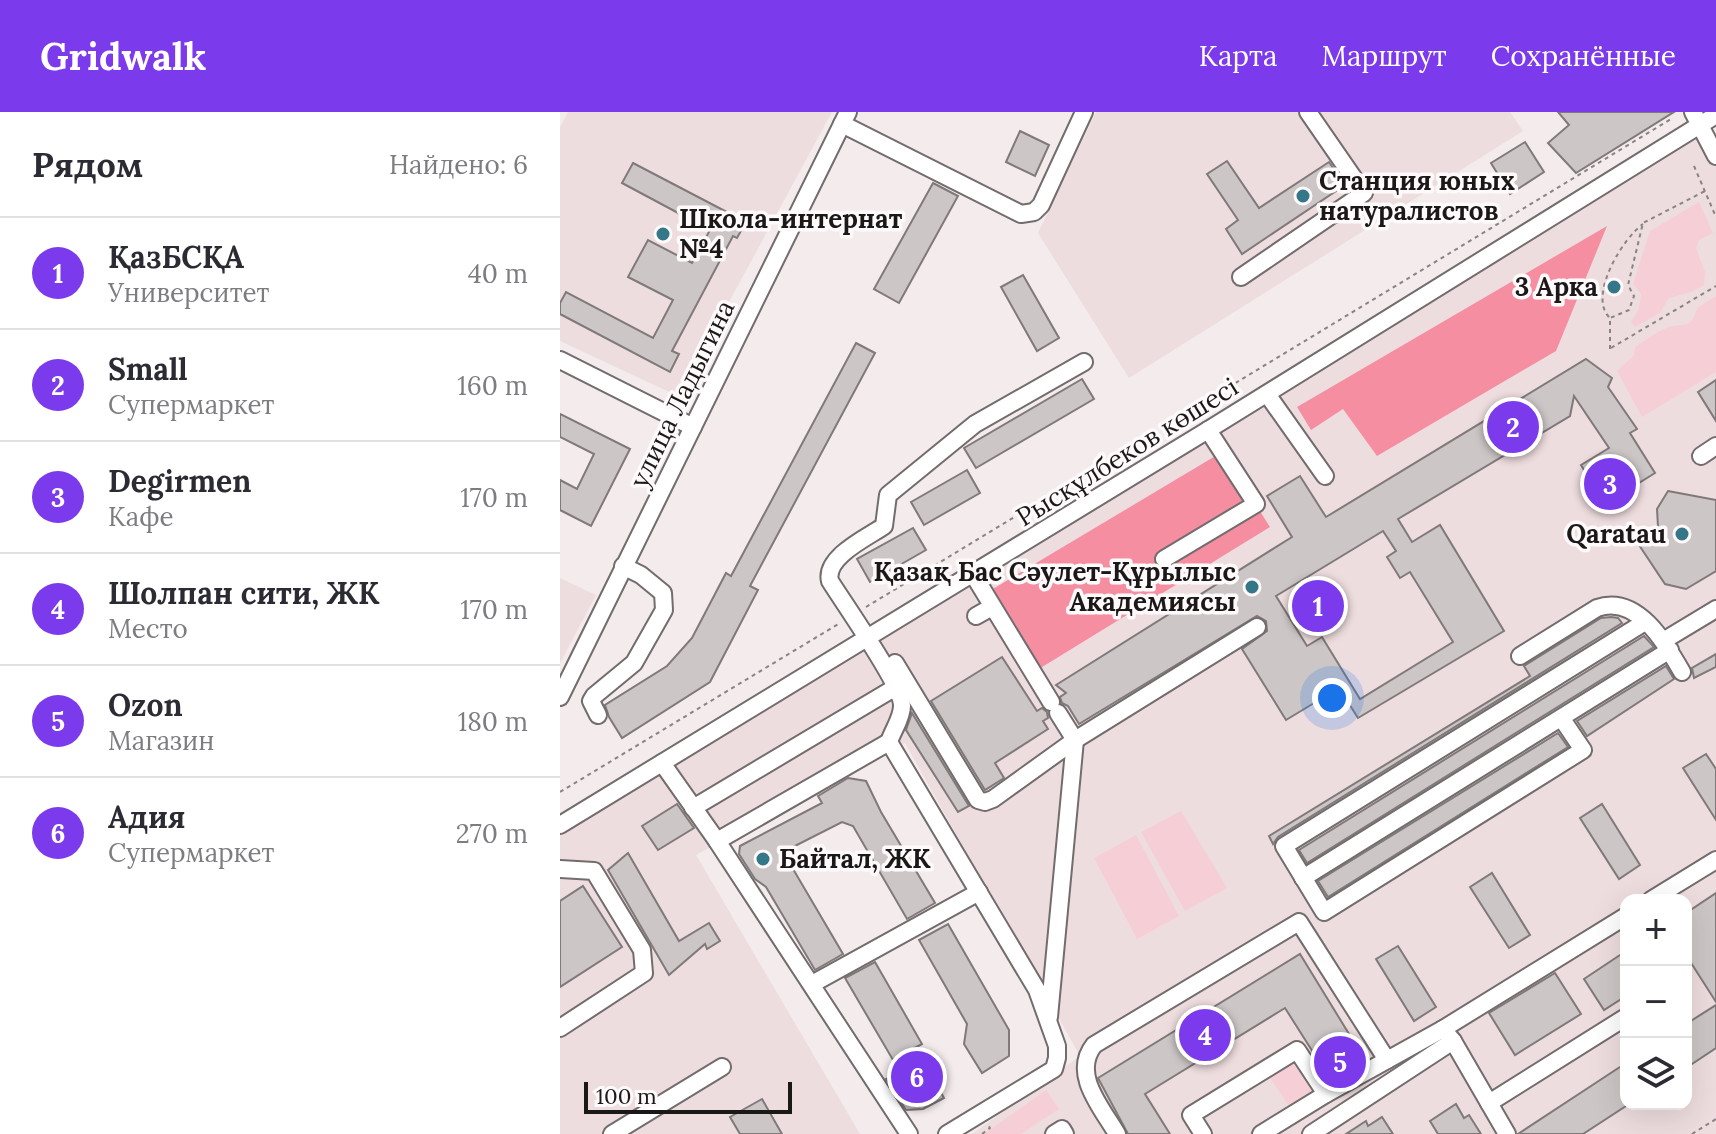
<!DOCTYPE html>
<html lang="ru">
<head>
<meta charset="utf-8">
<style>
	:root { --surface:#fff; --page:#f2f2f3; --text:#2b2b33; --muted:#7c7c81; --line:#e1e1e2; --accent:#7c3aed }
	body { margin:0; font-family:Lora,serif; background:var(--page); color:var(--text) }
	.controls { position:absolute; right:24px; bottom:24px; display:grid; overflow:hidden; border-radius:16px; box-shadow:0 8px 32px #0002 }
	.controls button { width:72px; height:72px; display:grid; place-items:center; padding:0; border:0; border-bottom:2px solid var(--line); background:var(--surface); color:var(--text); font:40px sans-serif }
	.scale { position:absolute; left:24px; bottom:20px; width:208px; box-sizing:border-box; padding-left:8px; border:4px solid #1b1818; border-top:0; font-size:22px; line-height:28px; white-space:nowrap; color:#1b1818; -webkit-text-stroke:6px #fef9fa; paint-order:stroke }
	.you { position:absolute; left:772px; top:586px; width:28px; height:28px; margin:-20px; border:6px solid #fff; border-radius:50%; background:#1a73e8; box-shadow:0 0 0 12px #1a73e833 }
	.badge { display:grid; place-items:center; width:52px; height:52px; border-radius:50%; background:var(--accent); color:#fff; font-size:26px; font-weight:700 }
	.pin { position:absolute; translate:-50% -50%; border:4px solid #fff; box-shadow:0 2px 8px #0006 }
	.list { margin:0; padding:0; list-style:none }
	h2 { display:flex; justify-content:space-between; align-items:center; height:104px; margin:0; padding:0 32px; font-size:34px }
	h2 small { font-size:26px; font-weight:400; color:var(--muted) }
	.list li { display:grid; grid-template-columns:52px 1fr auto; gap:24px; align-items:center; box-sizing:border-box; height:112px; padding:0 32px; border-top:2px solid var(--line) }
	.list b { display:block; font-size:30px; white-space:nowrap }
	.list p { margin:0; font-size:26px; white-space:nowrap; color:var(--muted) }
	.list em { font-size:26px; font-style:normal; color:var(--muted) }
	.icon { flex:none; width:44px; height:44px; fill:none; stroke:currentColor; stroke-width:2; stroke-linecap:round; stroke-linejoin:round }
	.map { position:relative; flex:none; width:1156px; height:1022px; overflow:hidden }
	header { display:flex; align-items:center; gap:48px; box-sizing:border-box; height:112px; padding:0 40px; background:var(--accent); color:#fff }
	header strong { font-size:38px }
	nav { display:flex; gap:44px; margin-inline-start:auto; font-size:28px }
	main { display:flex }
	aside { flex:1; background:var(--surface) }
	.map>svg:first-child { display:block }
	.built { fill:#eedddf; fill-rule:evenodd }
	.green { fill:#f5cfd5 }
	.forest { fill:#f68ea2 }
	.building { fill:#cdc6c7; stroke:#80797a; stroke-width:2; fill-rule:evenodd }
	.lines { fill:none; stroke-linecap:round; stroke-linejoin:round }
	.minor-casing { stroke:#726c6d; stroke-width:20 }
	.path { stroke:#898384; stroke-width:2; stroke-dasharray:4 4; stroke-linecap:butt }
	.minor { stroke:#fff; stroke-width:16 }
	.poi-dot { fill:#347788; stroke:#fef9fa; stroke-width:3 }
	.labels { text-anchor:middle; stroke-width:7; stroke-linejoin:round; paint-order:stroke }
	.poi-label { font-size:26px; font-weight:bold; fill:#1b1818; stroke:#fef9fa; text-anchor:start }
	.street-label { font-size:26px; fill:#1b1818; stroke:#fef9fa }
</style>
</head>
<body>
<header>
<strong>Gridwalk</strong>
<nav><a>Карта</a><a>Маршрут</a><a>Сохранённые</a></nav>
</header>
<main>
<aside>
<h2>Рядом<small>Найдено: 6</small></h2>
<ul class="list">
<li><span class="badge">1</span><div><b>ҚазБСҚА</b><p>Университет</p></div><em>40 m</em></li>
<li><span class="badge">2</span><div><b>Small</b><p>Супермаркет</p></div><em>160 m</em></li>
<li><span class="badge">3</span><div><b>Degirmen</b><p>Кафе</p></div><em>170 m</em></li>
<li><span class="badge">4</span><div><b>Шолпан сити, ЖК</b><p>Место</p></div><em>170 m</em></li>
<li><span class="badge">5</span><div><b>Ozon</b><p>Магазин</p></div><em>180 m</em></li>
<li><span class="badge">6</span><div><b>Адия</b><p>Супермаркет</p></div><em>270 m</em></li>
</ul>
</aside>
<div class="map">
<svg width="1156" height="1022" viewBox="0 0 1156 1022">
	<rect width="100%" height="100%" fill="#f3ebec"/>
	<g class="built">
		<polygon points="8,0 272,0 118,284 0,229 0,15"/>
		<polygon points="536,0 950,0 963,19 569,266 478,121"/>
		<path d="M1141 12 1156 44V1022H412L520 944 345 631 136 743 300 1022H0V713ZM1066 788H1126V992H1066Z"/>
		<polygon points="0,466 36,483 0,551"/>
	</g>
	<g class="green">
		<path d="M1139 90 1153 121 1139 128 1136 136 1145 160 1144 173C1128 183 1123 181 1108 187L1100 201 1075 215 1071 210 1079 197 1081 182 1073 172 1090 119Z"/>
		<path d="M1156 184V260L1082 305 1057 259 1074 243 1075 235C1085 229 1097 219 1109 215 1126 210 1131 218 1137 196Z"/>
		<polygon points="621,699 667,776 625,799 581,720"/>
		<polygon points="576,723 619,804 577,827 534,746"/>
		<polygon points="731,948 753,981 731,997 708,963"/>
		<polygon points="486,978 499,997 461,1022 424,1022"/>
	</g>
	<g class="forest">
		<polygon points="1047,114 996,239 817,344 783,297 751,318 737,295"/>
		<polygon points="662,340 710,415 474,560 426,481"/>
	</g>
	<g class="building">
		<polygon points="998,0 1114,0 1016,61 988,31 1009,13"/>
		<polygon points="460,19 489,33 475,64 446,50"/>
		<polygon points="965,30 984,60 950,82 931,51"/>
		<polygon points="667,49 699,96 769,50 785,73 682,142 666,117 678,108 647,62"/>
		<polygon points="73,51 186,110 177,126 173,124 112,239 119,242 110,260 0,202 0,191 6,180 93,226 113,188 68,165 88,128 132,151 150,118 62,71"/>
		<polygon points="373,71 398,84 339,191 314,177"/>
		<polygon points="463,163 499,226 477,239 441,175"/>
		<polygon points="296,231 315,241 190,474 198,478 150,570 62,626 49,605 45,593 107,554 132,526 166,461 171,464"/>
		<path d="M1026 247 1052 266 1048 275 1077 317 1070 321 1095 361 1045 392 1021 353 1049 336 1014 284 1010 304 838 407 852 430 880 413 944 519 798 606 779 576 726 608 682 537 707 519 706 509 697 504 519 612 508 594 502 591 500 585 506 581 496 573 732 425 707 384 740 364 766 405ZM823 419 836 439 827 445 840 466 850 460 893 530 800 587 762 525 747 534 716 484Z"/>
		<polygon points="522,267 534,287 416,356 404,336"/>
		<polygon points="1156,268 1156,309 1138,280"/>
		<polygon points="0,302 70,337 31,414 0,398 0,368 17,377 34,342 0,325"/>
		<polygon points="407,358 420,381 364,413 351,390"/>
		<polygon points="1108,379 1156,388 1156,459 1126,477 1105,472 1077,430 1098,415 1097,397"/>
		<polygon points="353,416 366,438 310,470 297,447"/>
		<polygon points="1051,505 1058,506 1062,511 718,725 713,732 709,724 970,564 964,554 1041,506"/>
		<polygon points="1084,524 1094,535 747,751 739,738"/>
		<polygon points="1156,542 1156,555 1134,566 1132,556"/>
		<polygon points="442,545 477,599 482,596 487,600 488,606 483,609 488,617 435,651 444,666 425,678 371,589"/>
		<polygon points="1106,554 1114,567 1027,624 1017,609"/>
		<polygon points="352,601 409,694 398,700 346,618"/>
		<polygon points="998,621 1008,635 768,785 758,769"/>
		<polygon points="1146,642 1156,657 1156,708 1123,656"/>
		<polygon points="288,666 306,669 321,700 375,791 347,807 293,714 282,710 223,740 283,842 255,858 206,775 195,767 179,742 180,734 262,691 258,684"/>
		<polygon points="117,692 134,716 98,738 82,714"/>
		<polygon points="1042,692 1080,753 1059,767 1020,706"/>
		<polygon points="68,741 119,829 149,811 160,829 147,837 145,832 109,863 48,758"/>
		<polygon points="932,761 970,823 949,836 910,775"/>
		<polygon points="23,774 62,835 0,875 0,789"/>
		<polygon points="1156,781 1156,890 1126,843 1126,801"/>
		<polygon points="388,812 449,918 449,944 422,961 404,932 407,912 359,828"/>
		<polygon points="838,834 876,895 854,909 816,847"/>
		<polygon points="1066,839 1066,884 1044,898 1024,867"/>
		<polygon points="740,842 805,948 770,967 725,896 585,982 610,1022 568,1022 538,966"/>
		<polygon points="315,850 362,932 333,948 285,866"/>
		<polygon points="995,861 1021,902 955,943 929,901"/>
		<polygon points="1156,893 1156,936 1126,956 1126,912"/>
		<polygon points="335,951 368,956 384,986 363,997 346,998 326,967 339,959"/>
		<polygon points="1066,951 1066,994 1023,1022 958,1022"/>
		<polygon points="202,987 222,1022 180,1022 170,1005"/>
		<polygon points="896,992 904,1006 909,1003 921,1022 878,1022 870,1009"/>
		<polygon points="822,1005 833,1022 786,1022 806,1009 808,1014"/>
	</g>
	<g class="lines">
		<defs>
			<g id="minor">
				<polyline points="1133,0 1156,44"/>
				<polyline points="282,12 461,102 474,100 481,93 524,0"/>
				<polyline points="681,165 804,81 748,0"/>
				<polyline points="0,248 133,315"/>
				<polyline points="707,282 765,364"/>
				<polyline points="1141,344 1156,334"/>
				<polyline points="604,447 696,392 648,318"/>
				<polyline points="413,462 491,590"/>
				<polyline points="416,504 432,495"/>
				<polyline points="1103,529 1156,497"/>
				<path d="M960 544 1037 496C1077 482 1105 530 1122 560"/>
				<polyline points="335,551 418,688 425,690 433,687 515,628"/>
				<polyline points="0,585 288,0"/>
				<polyline points="498,601 515,628 697,515"/>
				<polyline points="38,603 31,589 34,584 74,551 104,498 103,481 81,463 63,454"/>
				<polyline points="1002,607 1023,638 764,800 724,734 1085,510"/>
				<path d="M329 630C333 618 342 606 342 594 343 575 283 490 270 469 264 445 308 425 324 414L328 383 415 312 524 250"/>
				<polyline points="102,651 157,729 329,630 477,878 497,934 497,946 494,957 387,1022"/>
				<polyline points="133,696 336,575"/>
				<polyline points="0,713 648,318 1156,3"/>
				<polyline points="157,729 349,1022"/>
				<polyline points="0,757 34,759 82,838 84,861 0,916"/>
				<polyline points="743,766 1110,538"/>
				<polyline points="1091,788 1156,748"/>
				<polyline points="252,872 419,780"/>
				<polyline points="489,905 515,628"/>
				<polyline points="929,991 1066,905"/>
				<polyline points="52,1022 162,955"/>
				<polyline points="494,1022 502,1017 505,1022"/>
				<path d="M557 1022C542 996 511 962 534 933L739 810 827 948"/>
				<polyline points="643,1022 631,1003 737,938 766,982"/>
				<polyline points="701,1022 766,982 883,917"/>
				<polyline points="751,1022 893,929"/>
				<polyline points="947,1022 893,929 883,917 1066,804"/>
			</g>
		</defs>
		<use href="#minor" class="minor-casing"/>
		<g class="path">
			<polyline points="1134,54 1156,105"/>
			<path d="M1049 205C1028 183 1063 126 1083 112"/>
			<polyline points="1051,236 1156,174"/>
			<polyline points="1050,237 1050,206 1069,198 1074,184 1068,173 1083,111 1145,79"/>
			<polyline points="306,495 1111,7"/>
			<polyline points="0,680 280,511"/>
			<polyline points="422,1022 430,1016 428,1013"/>
			<polyline points="1132,1022 1156,1007"/>
		</g>
		<use href="#minor" class="minor"/>
	</g>
	<g class="poi-dot">
		<circle cx="743" cy="84" r="8"/>
		<circle cx="103" cy="122" r="8"/>
		<circle cx="1054" cy="175" r="8"/>
		<circle cx="1122" cy="422" r="8"/>
		<circle cx="692" cy="475" r="8"/>
		<circle cx="203" cy="747" r="8"/>
	</g>
	<g class="labels">
		<g class="poi-label">
			<text x="759" y="78">Станция юных<tspan x="759" dy="30">натуралистов</tspan></text>
			<text x="119" y="116">Школа-интернат<tspan x="119" dy="30">№4</tspan></text>
			<text x="1038" y="184" text-anchor="end">3 Арка</text>
			<text x="1106" y="431" text-anchor="end">Qaratau</text>
			<text x="676" y="469" text-anchor="end">Қазақ Бас Сәулет-Құрылыс<tspan x="676" dy="30">Академиясы</tspan></text>
			<text x="219" y="756">Байтал, ЖК</text>
		</g>
		<g class="street-label">
			<text transform="translate(122 282) rotate(-64)" y="9">улица Ладыгина</text>
			<text transform="translate(567 340) rotate(-32)" y="9">Рысқұлбеков көшесі</text>
		</g>
	</g>
</svg>
<div class="controls">
<button>+</button>
<button>−</button>
<button><svg class="icon" aria-label="layers" viewBox="0 0 24 24"><path d="M12 4l9 5-9 5-9-5zM3 14l9 5 9-5"/></svg></button>
</div>
<div class="scale">100 m</div>
<div class="you"></div>
<div class="pin badge" style="left:758px;top:494px">1</div>
<div class="pin badge" style="left:953px;top:315px">2</div>
<div class="pin badge" style="left:1050px;top:372px">3</div>
<div class="pin badge" style="left:645px;top:923px">4</div>
<div class="pin badge" style="left:780px;top:950px">5</div>
<div class="pin badge" style="left:357px;top:965px">6</div>
</div>
</main>
</body>
</html>
